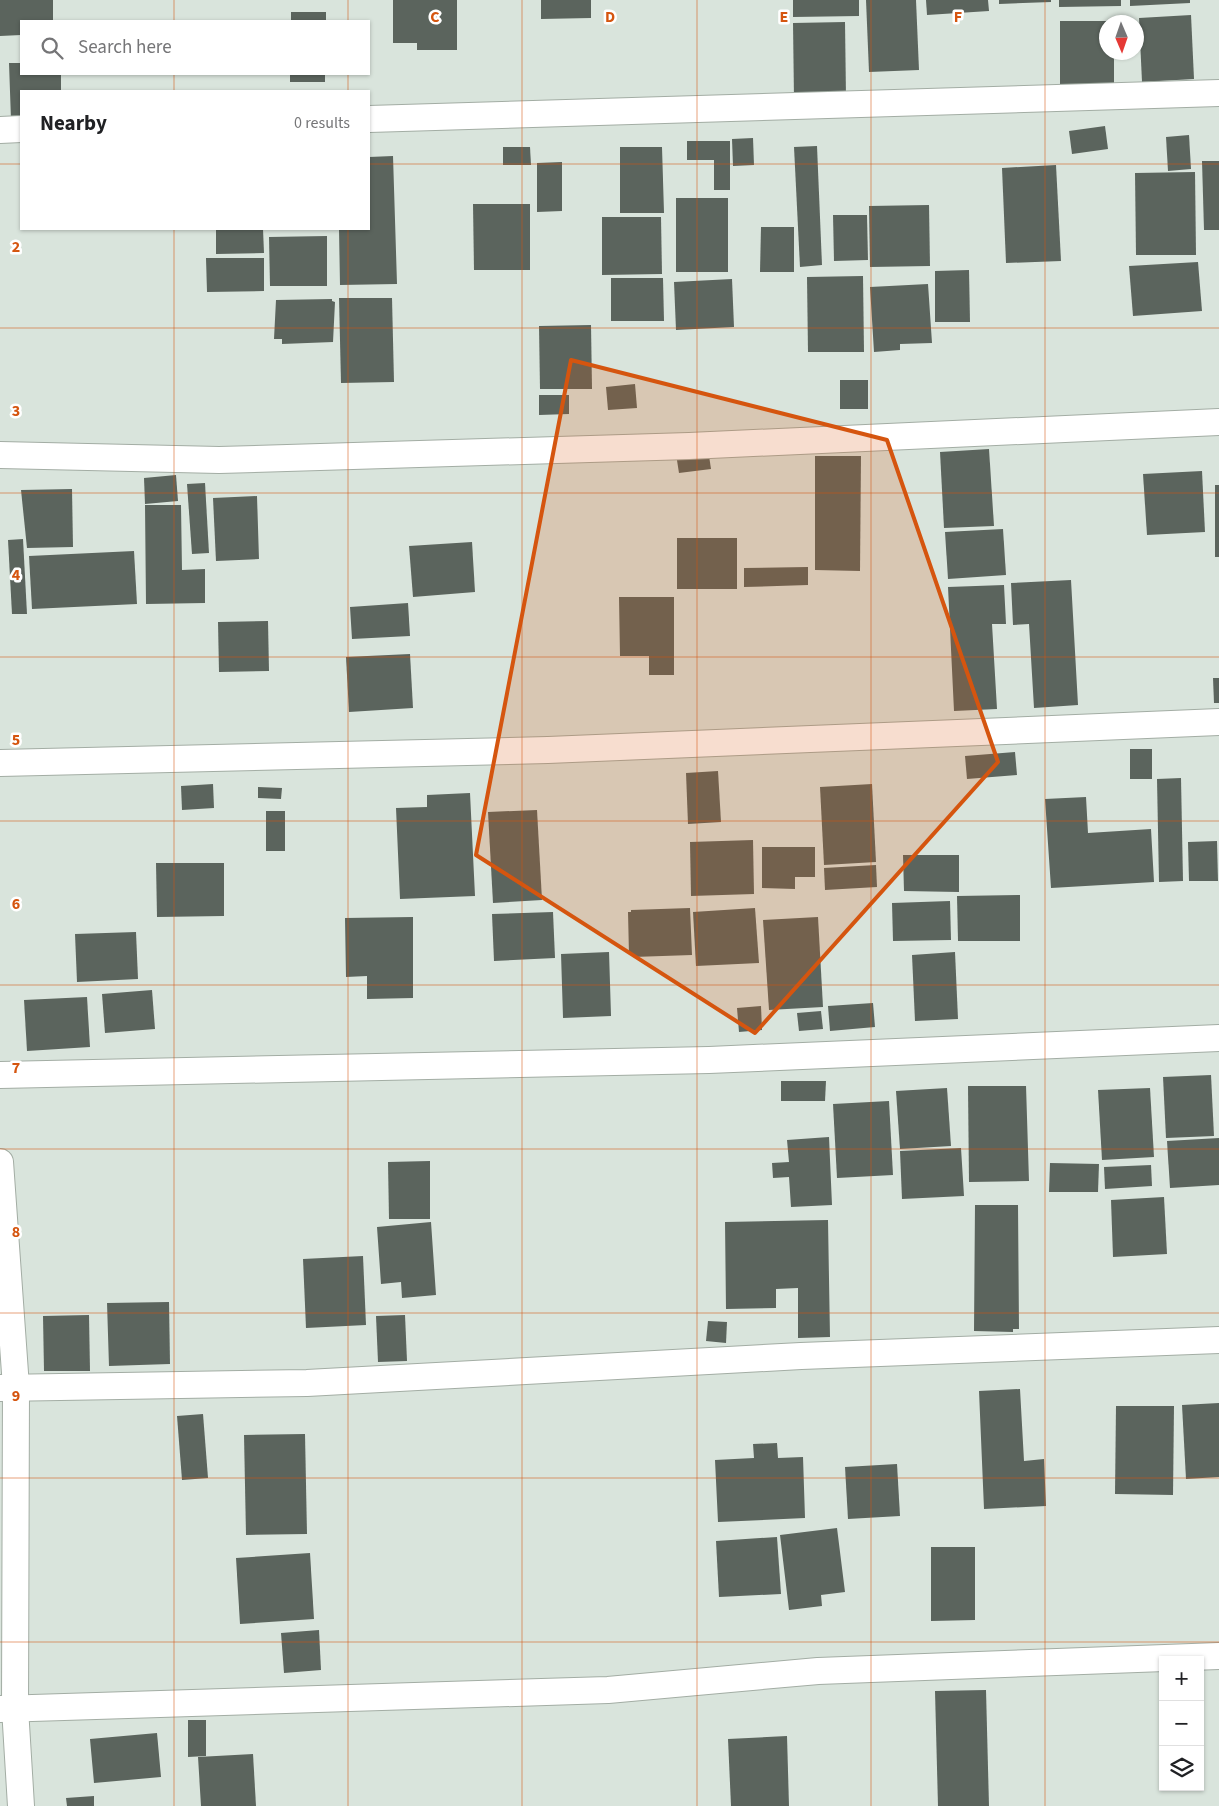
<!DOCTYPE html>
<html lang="en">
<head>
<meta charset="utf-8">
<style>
	:root { --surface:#fff; --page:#f2f2f2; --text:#202124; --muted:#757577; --line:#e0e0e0 }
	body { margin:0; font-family:"Source Sans 3",sans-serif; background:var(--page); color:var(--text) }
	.controls { position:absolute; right:15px; bottom:15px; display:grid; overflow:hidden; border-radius:0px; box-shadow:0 1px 4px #0004 }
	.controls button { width:45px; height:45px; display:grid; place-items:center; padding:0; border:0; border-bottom:1px solid var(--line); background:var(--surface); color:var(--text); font:25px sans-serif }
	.compass { position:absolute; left:1099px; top:15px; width:45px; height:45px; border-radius:50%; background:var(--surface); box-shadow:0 1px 4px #0004; rotate:178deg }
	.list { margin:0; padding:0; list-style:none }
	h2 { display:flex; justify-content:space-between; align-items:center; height:65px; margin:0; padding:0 20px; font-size:21px }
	h2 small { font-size:16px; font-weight:400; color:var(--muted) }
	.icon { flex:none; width:28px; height:28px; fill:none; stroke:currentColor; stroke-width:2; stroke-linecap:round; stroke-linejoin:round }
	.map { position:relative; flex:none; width:1219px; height:1806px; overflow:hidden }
	.search { position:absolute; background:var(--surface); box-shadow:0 1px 4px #0004; left:20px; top:20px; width:350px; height:55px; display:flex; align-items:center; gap:12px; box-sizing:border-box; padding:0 18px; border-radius:0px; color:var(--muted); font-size:19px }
	.panel { position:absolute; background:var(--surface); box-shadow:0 1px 4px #0004; left:20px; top:90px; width:350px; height:140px; border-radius:0px }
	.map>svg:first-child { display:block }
	.building { fill:#5b645d }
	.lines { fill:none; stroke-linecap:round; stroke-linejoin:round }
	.street-casing { stroke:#a3ada4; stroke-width:28 }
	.street { stroke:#fff; stroke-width:26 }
	.marked { fill:#d5550f; fill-opacity:0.2; stroke:#d5550f; stroke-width:4; stroke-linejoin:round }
	.grid { fill:none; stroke:#d5550f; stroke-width:1; stroke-opacity:0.55 }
	.grid-label { font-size:16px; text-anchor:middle; font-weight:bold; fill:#d5550f; stroke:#fff; stroke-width:5; stroke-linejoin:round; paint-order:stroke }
</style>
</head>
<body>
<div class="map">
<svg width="1219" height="1806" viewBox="0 0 1219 1806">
	<rect width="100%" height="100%" fill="#d9e4dc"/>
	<g class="building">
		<polygon points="0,0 53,0 53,21 21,21 21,35 0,36"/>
		<polygon points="393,0 457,0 457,50 417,50 417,43 393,43"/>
		<polygon points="541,0 591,0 591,18 541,19"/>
		<polygon points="793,0 859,0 859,16 793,17"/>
		<polygon points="866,0 916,0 919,70 869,72"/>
		<polygon points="926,0 988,0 989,11 927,15"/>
		<polygon points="999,0 1051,0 1051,2 999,4"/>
		<polygon points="1059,0 1121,0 1121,6 1059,7"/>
		<polygon points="1130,0 1190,0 1190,3 1130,6"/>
		<rect x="291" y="12" width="35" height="9"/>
		<polygon points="1191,15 1194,79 1142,82 1139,18"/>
		<polygon points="1060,21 1106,21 1106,52 1114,52 1114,85 1060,85"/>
		<polygon points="845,22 846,98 794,99 793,23"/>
		<polygon points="9,63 21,63 21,74 61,74 61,91 21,91 21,120 11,120"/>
		<rect x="290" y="74" width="35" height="8"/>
		<polygon points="1105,126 1108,149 1072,154 1069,131"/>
		<polygon points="1189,135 1191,169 1168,171 1166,137"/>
		<polygon points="753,138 754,165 733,166 732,139"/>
		<polygon points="687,141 730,141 730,190 714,190 714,160 687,160"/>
		<polygon points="817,146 822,265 800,267 794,147"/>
		<polygon points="503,147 530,147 531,165 503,165"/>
		<polygon points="620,147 662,147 664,213 620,213"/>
		<polygon points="393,156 397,284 340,285 339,229 369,229 369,157"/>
		<polygon points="1202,161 1219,161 1219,230 1204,230"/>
		<polygon points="562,162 562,211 537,212 537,163"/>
		<polygon points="1056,165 1061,261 1006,263 1002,168"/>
		<polygon points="1195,172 1196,255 1136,255 1135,173"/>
		<rect x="676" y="198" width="52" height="74"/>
		<polygon points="473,204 530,204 530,270 474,270"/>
		<polygon points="929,205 930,266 870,267 869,206"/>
		<polygon points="833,215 867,215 868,260 834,261"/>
		<polygon points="602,217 661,217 662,274 602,275"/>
		<polygon points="761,227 794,227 794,272 760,272"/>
		<polygon points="216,229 263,229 264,253 216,254"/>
		<polygon points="327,236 327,286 270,286 269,237"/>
		<polygon points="206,258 264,258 264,291 207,292"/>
		<polygon points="1198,262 1202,311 1133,316 1129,266"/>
		<polygon points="969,270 970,322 935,322 935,271"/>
		<polygon points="863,276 864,352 808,352 807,277"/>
		<polygon points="611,278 663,278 664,321 611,321"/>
		<polygon points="732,279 734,327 676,330 674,282"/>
		<polygon points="928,284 932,343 900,344 900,350 874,352 870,287"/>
		<polygon points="339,298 392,298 394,382 341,383"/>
		<polygon points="332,299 332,301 335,302 333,342 282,344 282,339 274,339 276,300"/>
		<polygon points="591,325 592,389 540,389 539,326"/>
		<rect x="840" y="380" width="28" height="29"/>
		<polygon points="635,384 637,408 608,410 606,387"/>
		<polygon points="539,395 569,395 569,414 539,415"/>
		<polygon points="708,449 711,469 679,473 676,454"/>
		<polygon points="989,449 994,526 944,528 940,452"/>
		<polygon points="815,456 861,456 860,571 815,570"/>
		<polygon points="1202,471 1205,532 1147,535 1143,474"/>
		<polygon points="176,475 178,501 145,504 144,478"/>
		<polygon points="205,483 209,553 192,554 187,484"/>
		<rect x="1215" y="485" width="4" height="72"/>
		<polygon points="72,489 73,547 27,548 21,490"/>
		<polygon points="257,496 259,559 216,561 213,498"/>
		<polygon points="145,505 181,505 182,570 205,569 205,603 146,604"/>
		<polygon points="1003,529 1006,575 948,579 945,532"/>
		<rect x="677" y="538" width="60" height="51"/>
		<polygon points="23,539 27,614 12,614 8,540"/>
		<polygon points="472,542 475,592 413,597 409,546"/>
		<polygon points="134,551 137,604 32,609 29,556"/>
		<polygon points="808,567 808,585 744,587 744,568"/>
		<polygon points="1071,580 1078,705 1034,708 1029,624 1013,625 1011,583"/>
		<polygon points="1004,585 1006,624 992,624 997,709 954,711 948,587"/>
		<polygon points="619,597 674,597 674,675 649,675 649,656 620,656"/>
		<polygon points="408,603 410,636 352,639 350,607"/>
		<polygon points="268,621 269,671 219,672 218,622"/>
		<polygon points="410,654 413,708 349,712 346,657"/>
		<polygon points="1213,678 1219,678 1219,703 1214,703"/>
		<rect x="1130" y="749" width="22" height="30"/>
		<polygon points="1015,752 1017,775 967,779 965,756"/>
		<polygon points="718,771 721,822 688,824 686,773"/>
		<polygon points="1181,778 1183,881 1159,882 1157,779"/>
		<polygon points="213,784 214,808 182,810 181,786"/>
		<polygon points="872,784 876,862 824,865 820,787"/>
		<polygon points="258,787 282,788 281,799 258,798"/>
		<polygon points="470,793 475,896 400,899 396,808 427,807 427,795"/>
		<polygon points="1086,797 1088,833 1151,829 1154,882 1051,888 1045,799"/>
		<polygon points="537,810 542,900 493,903 488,812"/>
		<rect x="266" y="811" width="19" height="40"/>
		<polygon points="753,840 754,894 691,896 690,842"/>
		<polygon points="1217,841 1218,881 1189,881 1188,842"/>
		<polygon points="762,847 815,847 815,877 795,877 795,889 762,888"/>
		<polygon points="903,855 959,855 959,892 904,891"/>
		<polygon points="156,863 224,863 224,916 157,917"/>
		<polygon points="876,865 877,887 825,890 824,868"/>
		<polygon points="1020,895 1020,941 958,941 957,896"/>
		<polygon points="950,901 951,940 893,941 892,903"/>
		<polygon points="690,908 692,955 633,957 633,955 629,955 628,912 631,912 631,910"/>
		<polygon points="755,908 759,963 696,966 693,912"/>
		<polygon points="553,912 555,958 494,961 492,914"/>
		<polygon points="413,917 413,998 367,999 367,976 346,977 345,918"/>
		<polygon points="818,917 823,1007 769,1010 763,920"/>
		<polygon points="136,932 138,979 77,982 75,934"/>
		<polygon points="609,952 611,1016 563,1018 561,954"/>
		<polygon points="955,952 958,1019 915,1021 912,955"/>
		<polygon points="152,990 155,1029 105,1033 102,994"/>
		<polygon points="87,997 90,1047 27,1051 24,1000"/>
		<polygon points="873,1003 875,1027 830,1031 828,1006"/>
		<polygon points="761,1006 762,1030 739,1032 737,1008"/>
		<polygon points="821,1011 823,1029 799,1031 797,1013"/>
		<polygon points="1211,1075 1214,1136 1166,1138 1163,1077"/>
		<polygon points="781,1081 826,1081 825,1101 781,1101"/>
		<polygon points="968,1086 1026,1086 1029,1181 969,1182"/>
		<polygon points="947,1088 951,1146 900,1149 896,1091"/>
		<polygon points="1150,1088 1154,1157 1102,1160 1098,1090"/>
		<polygon points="889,1101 893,1175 837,1178 833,1104"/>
		<polygon points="829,1137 832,1205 791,1207 789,1177 773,1178 772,1163 789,1162 787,1140"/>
		<polygon points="1219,1138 1219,1185 1170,1188 1167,1141"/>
		<polygon points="961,1148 964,1196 902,1199 900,1151"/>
		<polygon points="430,1161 430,1219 389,1219 388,1162"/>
		<polygon points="1050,1163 1099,1164 1098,1192 1049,1192"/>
		<polygon points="1151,1165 1152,1186 1105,1189 1104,1167"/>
		<polygon points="1164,1197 1167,1254 1113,1257 1111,1200"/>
		<polygon points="975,1205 1018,1205 1019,1329 1013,1329 1013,1332 974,1331"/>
		<polygon points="828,1220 830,1337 798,1338 798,1288 776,1289 776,1308 726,1309 725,1222"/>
		<polygon points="431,1222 436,1295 402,1298 401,1282 381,1284 377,1227"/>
		<polygon points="363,1256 366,1325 306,1328 303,1259"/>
		<polygon points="169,1302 170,1364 109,1366 107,1303"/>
		<polygon points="89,1315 90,1371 44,1371 43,1316"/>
		<polygon points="405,1315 407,1361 378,1362 376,1316"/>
		<polygon points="708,1321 727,1322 726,1343 706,1341"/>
		<polygon points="1020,1389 1024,1461 1044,1459 1046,1506 984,1509 979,1391"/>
		<polygon points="1219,1403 1219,1477 1186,1479 1182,1405"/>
		<polygon points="1116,1406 1174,1406 1173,1495 1115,1494"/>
		<polygon points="203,1414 208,1478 182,1480 177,1416"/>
		<polygon points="305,1434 307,1534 246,1535 244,1435"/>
		<polygon points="777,1443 778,1458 803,1457 805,1518 718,1522 715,1460 754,1458 753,1444"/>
		<polygon points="897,1464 900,1516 848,1519 845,1467"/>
		<polygon points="837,1528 845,1592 821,1595 822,1606 789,1610 780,1535"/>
		<polygon points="777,1537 781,1594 719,1597 716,1541"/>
		<polygon points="931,1547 975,1547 975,1620 931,1621"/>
		<polygon points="310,1553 314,1619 240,1624 236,1558"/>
		<polygon points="319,1630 321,1670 284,1673 281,1633"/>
		<polygon points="986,1690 989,1806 938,1806 935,1691"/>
		<polygon points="188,1720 206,1720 206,1756 188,1757"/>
		<polygon points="157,1733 161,1777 94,1783 90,1739"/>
		<polygon points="787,1736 789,1806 731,1806 728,1739"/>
		<polygon points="253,1754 256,1806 201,1806 198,1757"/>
		<polygon points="94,1796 94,1806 67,1806 66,1798"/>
	</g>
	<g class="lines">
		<defs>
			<g id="street">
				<polyline points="369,119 1219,93"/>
				<polyline points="0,130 21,129"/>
				<polyline points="0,455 219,460 689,446 1219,422"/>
				<polyline points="0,763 548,750 1219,722"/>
				<polyline points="0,1075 709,1060 1219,1038"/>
				<polyline points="0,1162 16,1387 15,1708 21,1806"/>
				<polyline points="0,1388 307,1383 801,1356 1219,1340"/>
				<polyline points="0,1709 608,1690 818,1671 1219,1656"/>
			</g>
		</defs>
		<use href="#street" class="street-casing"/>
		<use href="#street" class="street"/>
	</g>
	<path class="marked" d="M571 360 887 440 998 762 755 1033 476 855Z"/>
	<path class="grid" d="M174 0V21M348 0V21M522 0V1806M697 0V1806M871 0V1806M1045 0V1806M174 74V91M348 74V91M0 164H21M369 164H1219M174 229V1806M348 229V1806M0 328H1219M0 493H1219M0 657H1219M0 821H1219M0 985H1219M0 1149H1219M0 1313H1219M0 1478H1219M0 1642H1219"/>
	<g class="grid-label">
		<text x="435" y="22">C</text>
		<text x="610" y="22">D</text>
		<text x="784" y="22">E</text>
		<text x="958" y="22">F</text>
		<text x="16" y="252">2</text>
		<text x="16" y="416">3</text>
		<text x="16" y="580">4</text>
		<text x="16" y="745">5</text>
		<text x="16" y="909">6</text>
		<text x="16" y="1073">7</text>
		<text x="16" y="1237">8</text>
		<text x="16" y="1401">9</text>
	</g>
</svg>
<div class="controls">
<button>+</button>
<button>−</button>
<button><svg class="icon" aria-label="layers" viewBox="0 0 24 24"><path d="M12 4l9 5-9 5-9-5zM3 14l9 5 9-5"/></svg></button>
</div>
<svg class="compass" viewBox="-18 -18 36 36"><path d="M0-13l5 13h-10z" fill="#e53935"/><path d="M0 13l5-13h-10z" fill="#757577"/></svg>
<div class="search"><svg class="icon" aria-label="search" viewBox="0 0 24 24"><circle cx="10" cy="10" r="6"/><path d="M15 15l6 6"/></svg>Search here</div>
<section class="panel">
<h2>Nearby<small>0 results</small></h2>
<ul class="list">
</ul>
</section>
</div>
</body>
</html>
